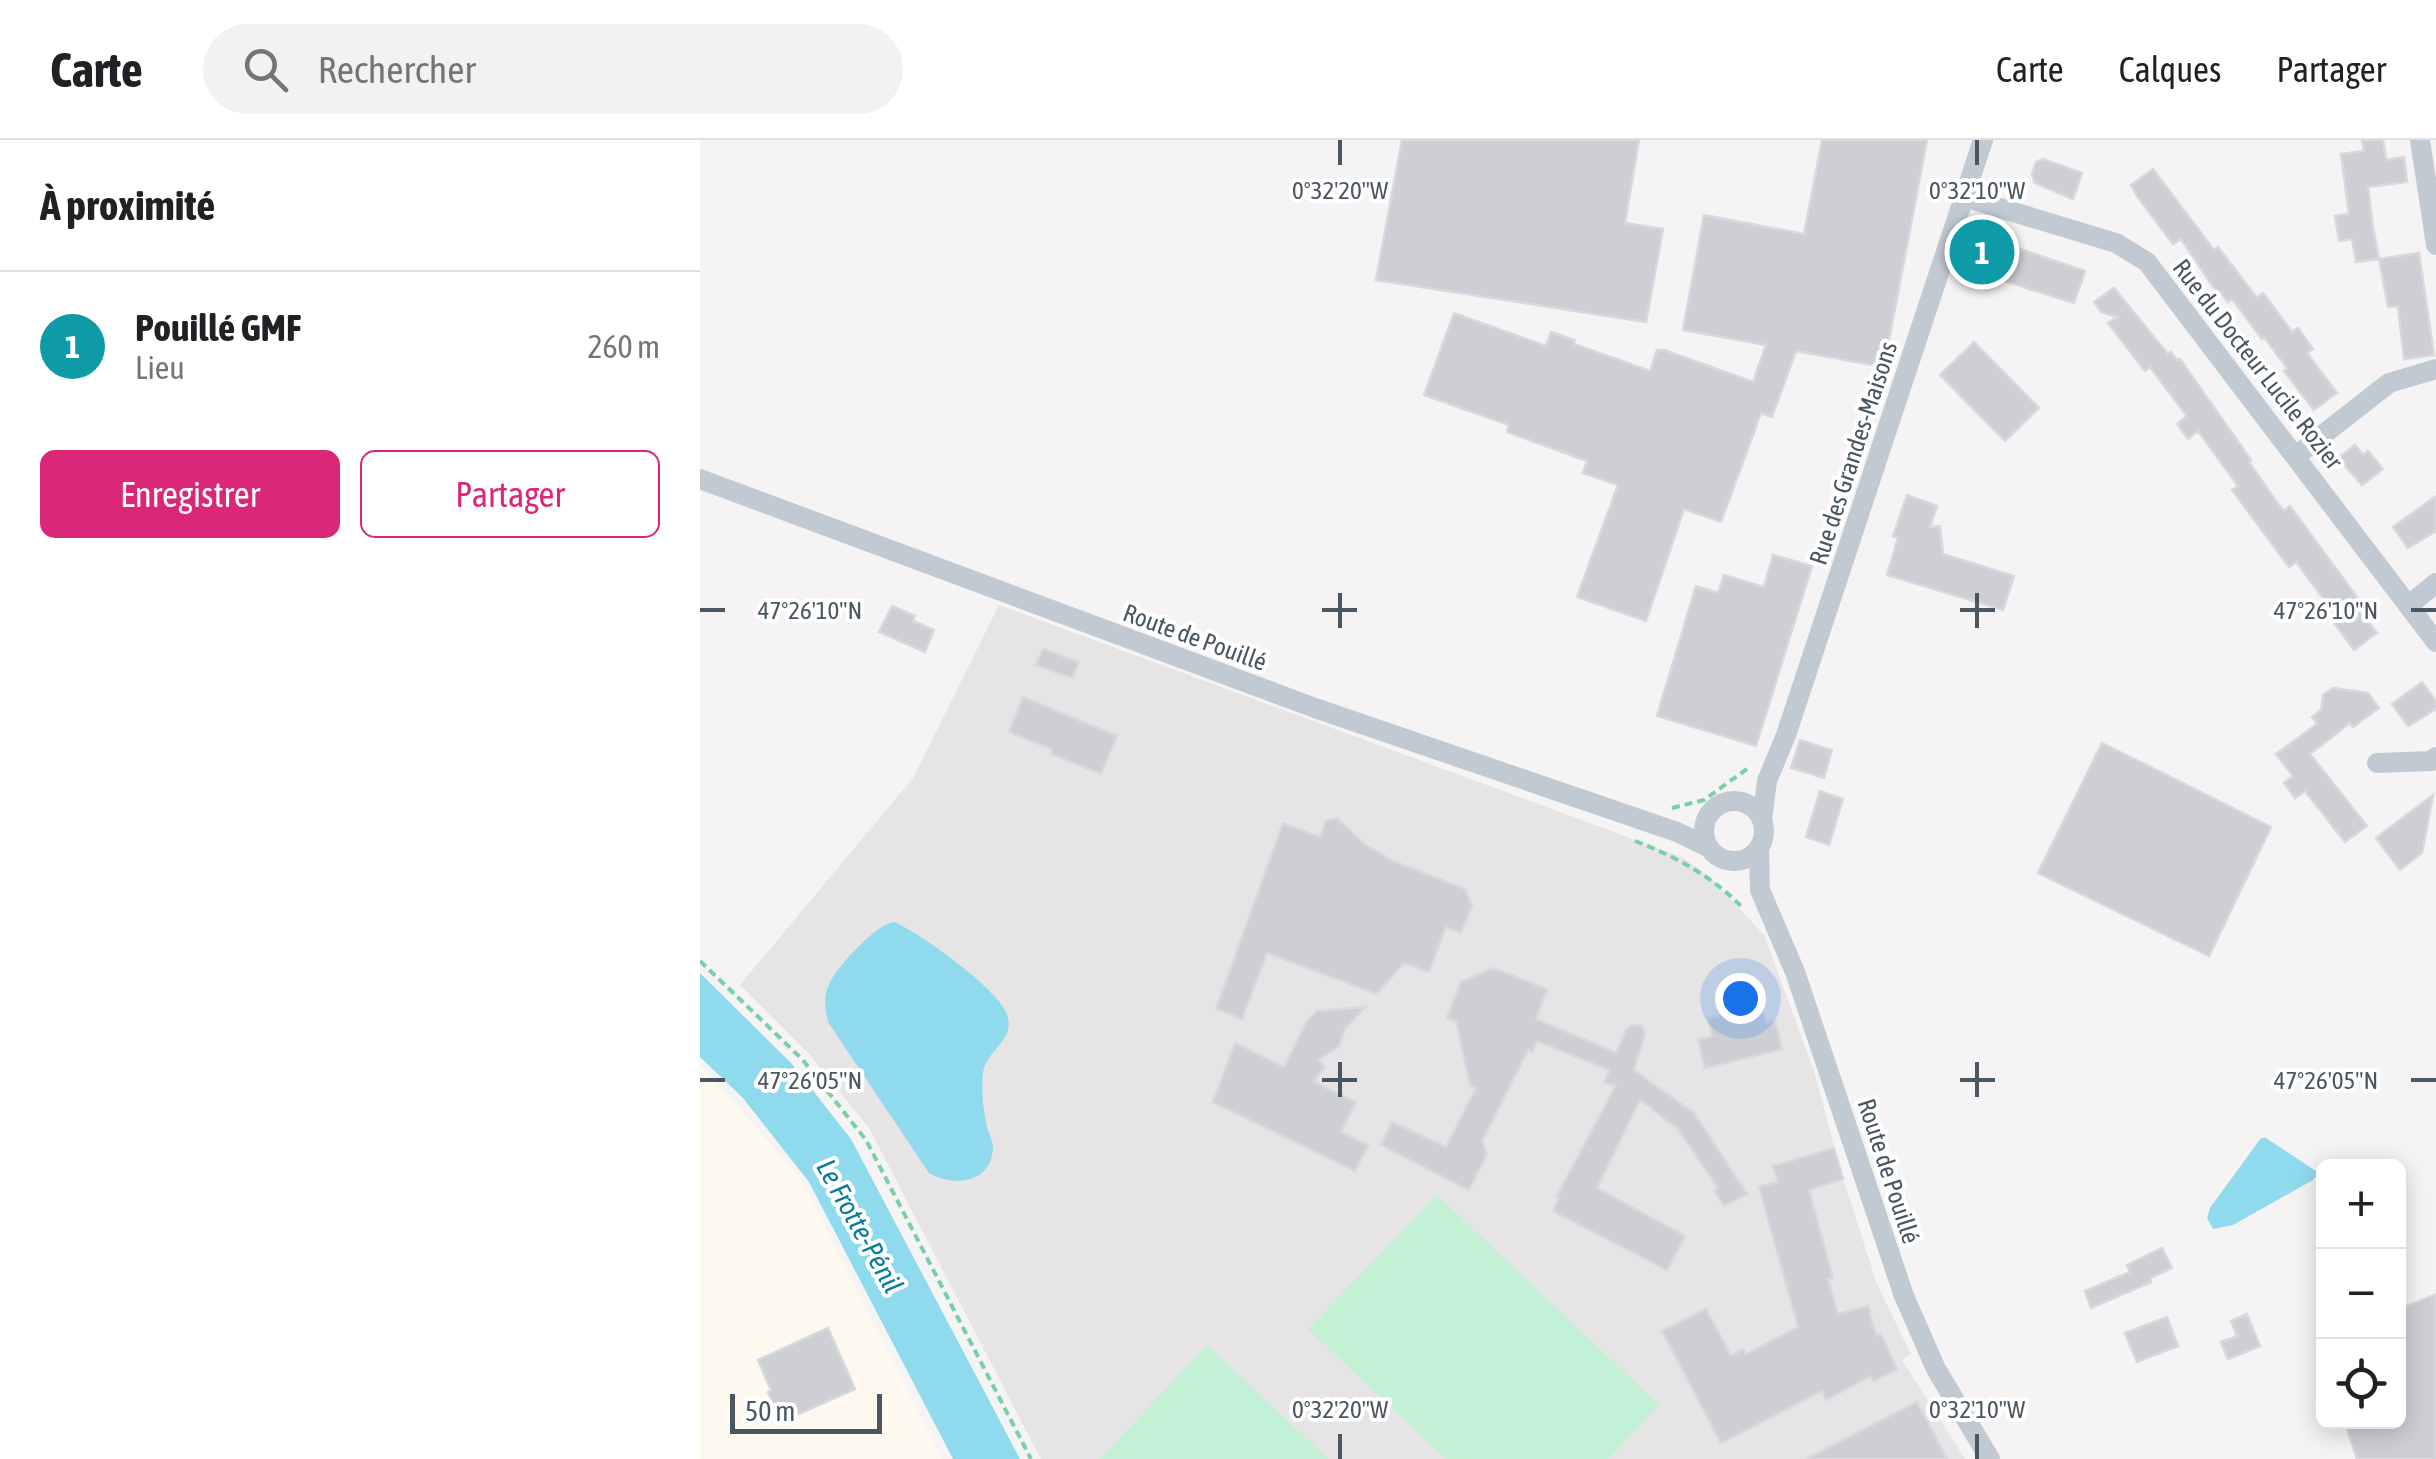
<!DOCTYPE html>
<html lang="fr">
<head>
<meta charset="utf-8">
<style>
	:root { --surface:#fff; --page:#f2f2f2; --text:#202124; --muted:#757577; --line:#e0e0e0; --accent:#db2777 }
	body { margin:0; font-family:"Asap Condensed",sans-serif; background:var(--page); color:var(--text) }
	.controls { position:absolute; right:30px; bottom:30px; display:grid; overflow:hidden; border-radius:15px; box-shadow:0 5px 25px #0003 }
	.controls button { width:90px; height:90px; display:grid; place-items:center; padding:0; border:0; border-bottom:2px solid var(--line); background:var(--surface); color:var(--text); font:50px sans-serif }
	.scale { position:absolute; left:30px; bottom:25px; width:152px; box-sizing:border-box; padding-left:10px; border:5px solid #4a5661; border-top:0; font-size:28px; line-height:35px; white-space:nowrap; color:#4a5661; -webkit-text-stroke:8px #fff; paint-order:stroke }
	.you { position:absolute; left:1040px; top:858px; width:35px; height:35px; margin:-25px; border:8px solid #fff; border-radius:50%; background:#1a73e8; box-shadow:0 0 0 15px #1a73e833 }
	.badge { display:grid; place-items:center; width:65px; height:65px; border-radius:50%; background:var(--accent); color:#fff; font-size:32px; font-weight:700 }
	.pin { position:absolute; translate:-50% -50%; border:5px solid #fff; box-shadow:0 2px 10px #0006 }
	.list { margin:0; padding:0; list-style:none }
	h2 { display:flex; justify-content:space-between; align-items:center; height:130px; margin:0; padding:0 40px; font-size:42px }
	h2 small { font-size:32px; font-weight:400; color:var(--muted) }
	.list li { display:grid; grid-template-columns:65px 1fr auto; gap:30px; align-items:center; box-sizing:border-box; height:150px; padding:0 40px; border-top:2px solid var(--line) }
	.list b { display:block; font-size:38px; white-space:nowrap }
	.list p { margin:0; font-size:32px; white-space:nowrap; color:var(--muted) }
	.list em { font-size:32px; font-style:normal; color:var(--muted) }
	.actions { display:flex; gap:20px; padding:30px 40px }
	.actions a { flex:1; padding:22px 0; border:2px solid var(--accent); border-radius:15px; text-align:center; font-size:35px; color:var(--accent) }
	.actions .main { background:var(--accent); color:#fff }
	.icon { flex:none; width:55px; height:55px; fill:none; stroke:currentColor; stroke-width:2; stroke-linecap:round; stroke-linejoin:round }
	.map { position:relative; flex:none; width:1736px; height:1319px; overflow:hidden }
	header { display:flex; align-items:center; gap:60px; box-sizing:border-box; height:140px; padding:0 50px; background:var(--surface); border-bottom:2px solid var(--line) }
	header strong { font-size:48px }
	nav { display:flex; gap:55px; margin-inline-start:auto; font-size:35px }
	.search { width:700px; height:90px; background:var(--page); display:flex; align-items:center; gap:25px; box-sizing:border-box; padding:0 35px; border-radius:55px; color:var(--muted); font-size:38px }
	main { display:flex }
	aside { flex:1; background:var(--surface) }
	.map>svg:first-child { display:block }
	.commercial { fill:#fdf9ef }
	.education { fill:#e6e4e5 }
	.green { fill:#c3f1d5 }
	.water { fill:#90daee }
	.building { fill:#cdcfd5; stroke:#d7d9de; stroke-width:2.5 }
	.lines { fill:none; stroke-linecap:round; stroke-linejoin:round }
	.path { stroke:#7ad0a6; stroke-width:4; stroke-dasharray:8 5; stroke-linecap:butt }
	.minor { stroke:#c1cad2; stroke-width:20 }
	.ticks { fill:none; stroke:#4a5661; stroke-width:4 }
	.labels { text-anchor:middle; stroke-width:8; stroke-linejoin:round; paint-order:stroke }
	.street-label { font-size:25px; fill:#4a5661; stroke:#fff }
	.water-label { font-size:28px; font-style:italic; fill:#0c7c9b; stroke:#fff }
	.ticks-label { font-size:25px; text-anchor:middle; fill:#4a5661; stroke:#fff; stroke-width:8; stroke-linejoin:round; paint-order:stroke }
</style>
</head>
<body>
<header>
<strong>Carte</strong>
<div class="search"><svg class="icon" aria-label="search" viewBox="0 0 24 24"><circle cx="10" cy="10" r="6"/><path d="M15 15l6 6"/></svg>Rechercher</div>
<nav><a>Carte</a><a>Calques</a><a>Partager</a></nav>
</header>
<main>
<aside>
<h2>À proximité<small></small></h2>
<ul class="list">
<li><span class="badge" style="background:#0f9aa8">1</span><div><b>Pouillé GMF</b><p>Lieu</p></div><em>260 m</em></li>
</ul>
<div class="actions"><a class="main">Enregistrer</a><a>Partager</a></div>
</aside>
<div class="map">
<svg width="1736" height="1319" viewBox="0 0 1736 1319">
	<rect width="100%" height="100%" fill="#f5f3f3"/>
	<polygon class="commercial" points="0,925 101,1038 242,1319 0,1319"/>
	<polygon class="education" points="299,465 982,717 1011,738 1064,795 1114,931 1143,1039 1177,1144 1211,1214 1202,1220 1265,1319 341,1319 169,988 109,914 40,845 213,638"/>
	<g class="green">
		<polygon points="737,1055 959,1265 908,1319 746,1319 608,1189"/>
		<polygon points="507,1205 628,1319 400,1319"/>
	</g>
	<g class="water">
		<path d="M194 782C219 792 296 848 306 872 318 900 286 909 283 933 281 948 283 971 287 986 288 994 293 1000 293 1008 291 1044 254 1047 229 1033L128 882C125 869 123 855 130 842 139 825 176 784 194 782Z"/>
		<polygon points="0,833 92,924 151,999 320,1319 253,1319 109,1042 43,958 0,917"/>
		<polygon points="1561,998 1566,998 1619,1033 1613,1040 1533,1085 1513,1089 1507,1078 1510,1068"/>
	</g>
	<g class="building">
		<polygon points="702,0 939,0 925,83 963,89 946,182 676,140"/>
		<polygon points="1122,0 1227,0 1184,227 1096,211 1072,277 1061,273 1021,382 984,369 946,481 877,457 918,345 883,333 887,321 807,292 809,285 724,255 754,173 846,206 851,192 875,200 874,204 950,231 957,210 964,210 1053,242 1066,205 983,190 1004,75 1104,94"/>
		<polygon points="1662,0 1683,0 1686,20 1704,17 1707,42 1668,47 1673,87 1679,119 1719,113 1734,215 1704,219 1698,166 1688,167 1679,119 1656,122 1652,99 1639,101 1635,76 1649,74 1641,14 1664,11"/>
		<polygon points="1343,19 1382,33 1373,59 1335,43 1332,34 1336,22"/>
		<polygon points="1453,29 1514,110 1518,107 1557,158 1563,153 1592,192 1598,188 1613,209 1607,213 1637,253 1614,270 1584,231 1587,228 1564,197 1562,199 1532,159 1528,162 1520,152 1518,154 1481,99 1473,104 1437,56 1431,45"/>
		<polygon points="1282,96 1385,131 1374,163 1294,138 1297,123 1276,116"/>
		<polygon points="1414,148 1468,214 1471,212 1477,220 1480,219 1551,320 1549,322 1576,361 1584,371 1590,366 1665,468 1660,471 1677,493 1654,510 1632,480 1637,477 1596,422 1589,427 1532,350 1538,346 1498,291 1488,299 1477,284 1487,276 1450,227 1445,231 1408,183 1417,177 1401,172 1394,162"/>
		<polygon points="1274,202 1339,268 1305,301 1240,235"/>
		<polygon points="1655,305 1663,315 1668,311 1683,329 1662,345 1638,318"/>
		<polygon points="1207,355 1237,366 1230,387 1240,386 1243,414 1314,436 1303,470 1187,435 1198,398 1193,396"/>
		<polygon points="1736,356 1736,391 1708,408 1693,387"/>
		<polygon points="1073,415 1112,426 1056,606 957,576 996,446 1018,453 1024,435 1064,447"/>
		<polygon points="192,466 215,476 213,481 234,490 225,512 179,492"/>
		<polygon points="343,509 379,522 372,538 336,525"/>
		<polygon points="1722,542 1736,561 1736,569 1708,586 1692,564"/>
		<polygon points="1633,548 1668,553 1679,568 1653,587 1650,583 1610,614 1667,686 1645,702 1605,651 1595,658 1584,643 1593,636 1576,614 1617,584 1612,577 1621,570 1623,555"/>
		<polygon points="323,557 417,596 401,634 351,614 352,609 309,592"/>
		<polygon points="1100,600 1132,610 1124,638 1091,628"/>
		<polygon points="1402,603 1571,687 1509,816 1338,733"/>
		<polygon points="1120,651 1143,659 1129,705 1106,697"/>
		<polygon points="1733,655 1722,713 1700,730 1676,698"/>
		<polygon points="637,678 663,703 695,722 765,749 772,766 761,793 746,787 729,832 704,823 677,854 567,813 542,879 516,869 583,683 620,697 626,681"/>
		<polygon points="793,828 847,849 836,879 916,913 927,888 932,885 942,886 945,894 934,930 994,973 1047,1054 1024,1066 1014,1050 1018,1048 978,989 940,960 897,1048 985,1096 967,1130 853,1071 860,1057 857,1056 916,945 905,943 909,930 837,901 832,912 828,910 782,1001 787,1014 769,1050 681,1005 692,982 746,1007 776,948 770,945 756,881 747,878 761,842"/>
		<polygon points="1061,865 1066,883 1075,881 1082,909 1005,928 998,900 1012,896 1008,878"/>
		<polygon points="665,867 645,889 639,906 618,920 625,926 614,942 656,962 641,992 668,1005 655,1031 513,962 535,903 584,927 607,881 617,871"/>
		<polygon points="1134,1008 1143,1039 1109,1050 1133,1138 1128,1139 1138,1174 1168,1166 1176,1196 1181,1194 1197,1229 1174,1241 1171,1236 1126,1260 1122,1251 1021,1303 962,1191 1006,1169 1031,1216 1043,1209 1046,1214 1098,1187 1059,1047 1078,1042 1073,1026"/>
		<polygon points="1462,1108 1472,1128 1450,1138 1451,1142 1391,1168 1385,1151 1430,1132 1427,1125"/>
		<polygon points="1736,1154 1736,1319 1657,1319 1645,1282 1698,1282 1698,1170"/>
		<polygon points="1547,1174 1560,1206 1528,1219 1521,1202 1537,1196 1531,1181"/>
		<polygon points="1467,1177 1478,1206 1437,1222 1425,1193"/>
		<polygon points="128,1188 155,1249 85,1280 78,1266 75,1268 68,1252 71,1250 58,1220"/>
		<polygon points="1217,1262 1247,1319 1106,1319"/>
	</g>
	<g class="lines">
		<g class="path">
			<polyline points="972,668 1004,660 1051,626"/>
			<path d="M935 701C977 717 1013 737 1044 769"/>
			<polyline points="0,821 102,919 166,1000 331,1319"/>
		</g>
		<g class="minor">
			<polyline points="1720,0 1736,105"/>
			<polyline points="1264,57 1416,103 1447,122 1736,502"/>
			<polyline points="1597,315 1689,243 1736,229"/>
			<polyline points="0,339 615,568 977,692 1008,707"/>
			<polyline points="1709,465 1736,443"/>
			<polyline points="1677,623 1731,621 1736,617"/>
			<circle cx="1034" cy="691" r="30"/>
			<polyline points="1062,680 1067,641 1086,595 1283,0"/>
			<polyline points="1059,708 1060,750 1095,832 1204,1156 1236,1229 1290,1319"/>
		</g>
	</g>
	<path class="ticks" d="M640 0V25M1277 0V25M640 453V488M1277 453V488M0 470H25M622 470H657M1260 470H1295M1711 470H1736M640 922V957M1277 922V957M0 940H25M622 940H657M1260 940H1295M1711 940H1736M640 1294V1319M1277 1294V1319"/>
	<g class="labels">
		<g class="street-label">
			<text transform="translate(1558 224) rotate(52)" y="9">Rue du Docteur Lucile Rozier</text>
			<text transform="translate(1153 313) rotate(-72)" y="9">Rue des Grandes-Maisons</text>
			<text transform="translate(495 497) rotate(20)" y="9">Route de Pouillé</text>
			<text transform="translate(1189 1031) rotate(72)" y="9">Route de Pouillé</text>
		</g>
		<g class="water-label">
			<text transform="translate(160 1086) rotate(61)" y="10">Le Frotte-Pénil</text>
		</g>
	</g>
	<g class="ticks-label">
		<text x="640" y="59">0°32'20"W</text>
		<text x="1277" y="59">0°32'10"W</text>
		<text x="110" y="479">47°26'10"N</text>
		<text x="1626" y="479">47°26'10"N</text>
		<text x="110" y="949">47°26'05"N</text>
		<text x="1626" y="949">47°26'05"N</text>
		<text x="640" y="1278">0°32'20"W</text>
		<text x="1277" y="1278">0°32'10"W</text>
	</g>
</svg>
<div class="controls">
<button>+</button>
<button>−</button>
<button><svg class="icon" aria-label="locate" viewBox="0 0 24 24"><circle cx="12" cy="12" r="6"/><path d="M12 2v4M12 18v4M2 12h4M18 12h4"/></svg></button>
</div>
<div class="scale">50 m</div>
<div class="you"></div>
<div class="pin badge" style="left:1282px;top:112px;background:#0f9aa8">1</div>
</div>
</main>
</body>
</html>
